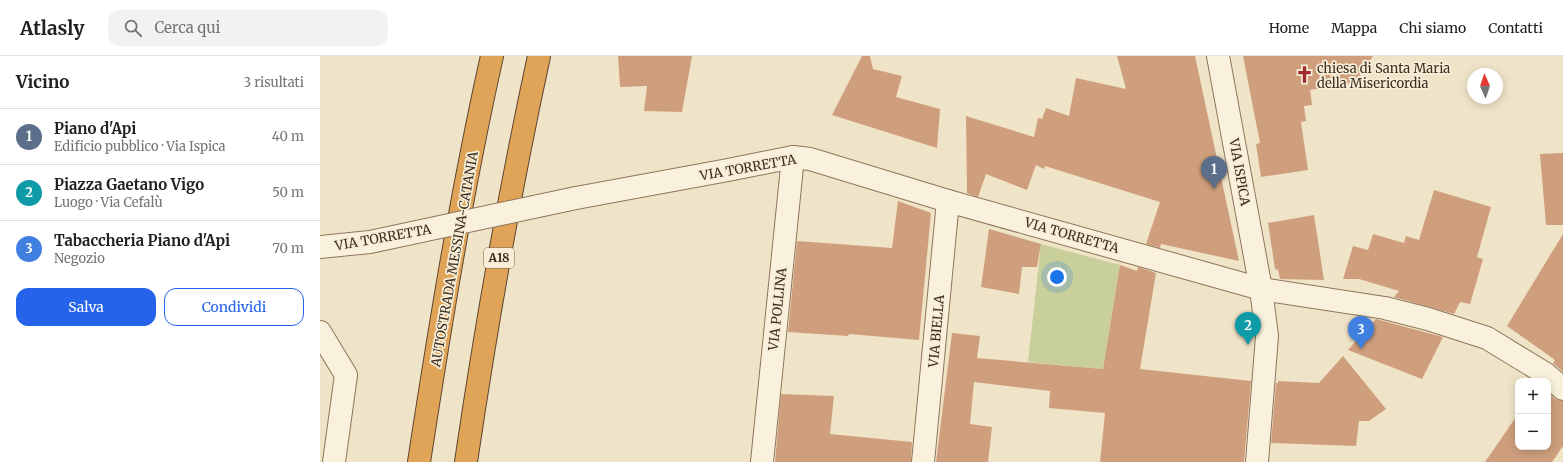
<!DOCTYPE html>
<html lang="it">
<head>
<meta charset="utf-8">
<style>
	:root { --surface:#fff; --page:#f2f2f2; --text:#202124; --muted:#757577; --line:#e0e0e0; --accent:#2563eb }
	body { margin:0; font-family:Merriweather,serif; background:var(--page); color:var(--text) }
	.controls { position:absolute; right:12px; bottom:12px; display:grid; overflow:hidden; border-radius:8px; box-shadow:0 2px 10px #0003 }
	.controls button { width:36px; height:36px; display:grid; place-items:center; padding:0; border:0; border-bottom:1px solid var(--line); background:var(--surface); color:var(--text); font:20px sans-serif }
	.compass { position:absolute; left:1147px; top:12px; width:36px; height:36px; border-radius:50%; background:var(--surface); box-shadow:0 2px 10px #0003; rotate:357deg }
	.you { position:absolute; left:737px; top:221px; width:14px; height:14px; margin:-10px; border:3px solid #fff; border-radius:50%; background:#1a73e8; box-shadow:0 0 0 6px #1a73e833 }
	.badge { display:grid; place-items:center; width:26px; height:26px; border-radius:50%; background:var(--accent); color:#fff; font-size:13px; font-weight:700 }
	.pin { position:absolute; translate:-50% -33px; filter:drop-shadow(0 1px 2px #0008) }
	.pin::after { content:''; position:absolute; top:21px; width:14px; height:12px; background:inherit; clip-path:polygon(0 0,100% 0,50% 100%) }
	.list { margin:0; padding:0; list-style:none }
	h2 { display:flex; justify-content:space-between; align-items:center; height:52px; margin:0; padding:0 16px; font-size:17px }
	h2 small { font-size:13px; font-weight:400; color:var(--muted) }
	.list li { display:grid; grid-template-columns:26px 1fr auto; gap:12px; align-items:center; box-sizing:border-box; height:56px; padding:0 16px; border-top:1px solid var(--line) }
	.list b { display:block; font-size:15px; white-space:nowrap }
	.list p { margin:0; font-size:13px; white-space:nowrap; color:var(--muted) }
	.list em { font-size:13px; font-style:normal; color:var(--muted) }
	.actions { display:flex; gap:8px; padding:12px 16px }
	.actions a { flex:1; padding:9px 0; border:1px solid var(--accent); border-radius:12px; text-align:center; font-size:14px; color:var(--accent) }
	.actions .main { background:var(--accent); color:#fff }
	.icon { flex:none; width:22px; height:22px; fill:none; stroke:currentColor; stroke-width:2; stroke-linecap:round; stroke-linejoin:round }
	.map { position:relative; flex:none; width:1243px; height:406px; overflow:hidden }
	header { display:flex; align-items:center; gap:24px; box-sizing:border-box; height:56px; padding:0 20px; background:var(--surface); border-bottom:1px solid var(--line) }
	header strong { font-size:19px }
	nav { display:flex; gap:22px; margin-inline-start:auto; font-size:14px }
	.search { width:280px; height:36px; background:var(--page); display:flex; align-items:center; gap:10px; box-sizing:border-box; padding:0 14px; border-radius:12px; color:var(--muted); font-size:15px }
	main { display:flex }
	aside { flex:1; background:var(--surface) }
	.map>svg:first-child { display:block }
	.green { fill:#c9cf9b }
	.building { fill:#cf9f7d }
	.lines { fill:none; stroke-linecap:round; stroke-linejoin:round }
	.minor-casing { stroke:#8d765c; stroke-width:24 }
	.highway-casing { stroke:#5b4430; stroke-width:24 }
	.minor { stroke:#faf1dc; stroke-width:22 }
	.highway { stroke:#e0a458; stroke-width:22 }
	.minor-bridge-casing { stroke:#8d765c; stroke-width:24; stroke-linecap:butt }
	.minor-bridge { stroke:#faf1dc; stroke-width:22 }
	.labels { text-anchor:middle; stroke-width:3.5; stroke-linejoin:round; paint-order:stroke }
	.shield { fill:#f7eed8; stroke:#756857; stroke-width:1 }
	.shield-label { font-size:12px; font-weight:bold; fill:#3d2e20 }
	.poi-label { font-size:13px; fill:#3d2e20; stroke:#f7eed8; text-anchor:start }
	.street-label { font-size:13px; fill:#3d2e20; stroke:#f7eed8 }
</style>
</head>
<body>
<header>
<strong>Atlasly</strong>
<div class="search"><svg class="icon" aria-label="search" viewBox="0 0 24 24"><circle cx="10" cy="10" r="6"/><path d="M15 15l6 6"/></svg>Cerca qui</div>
<nav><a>Home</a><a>Mappa</a><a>Chi siamo</a><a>Contatti</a></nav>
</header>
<main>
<aside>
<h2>Vicino<small>3 risultati</small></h2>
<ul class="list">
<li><span class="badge" style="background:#5c6f8a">1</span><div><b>Piano d'Api</b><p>Edificio pubblico · Via Ispica</p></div><em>40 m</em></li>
<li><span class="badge" style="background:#0f9aa8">2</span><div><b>Piazza Gaetano Vigo</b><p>Luogo · Via Cefalù</p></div><em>50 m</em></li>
<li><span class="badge" style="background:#3f7fe0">3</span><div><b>Tabaccheria Piano d'Api</b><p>Negozio</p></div><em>70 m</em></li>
</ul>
<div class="actions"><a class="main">Salva</a><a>Condividi</a></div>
</aside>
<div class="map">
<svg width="1243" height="406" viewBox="0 0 1243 406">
	<rect width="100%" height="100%" fill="#f0e4c8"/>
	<polygon class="green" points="721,188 800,209 783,313 708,306"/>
	<g class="building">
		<polygon points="298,0 372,0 362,56 324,55 327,30 300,31"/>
		<polygon points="542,0 550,0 553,13 582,20 576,41 620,53 617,92 512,59"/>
		<polygon points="797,0 875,0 919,205 841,188 840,192 826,188 840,146 725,110 724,113 716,109 707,134 666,118 658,141 647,137 646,60 714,81 718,62 722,63 726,52 749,60 756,22 806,33"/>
		<polygon points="923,0 1053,0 1038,22 1031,27 990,34 992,49 984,50 986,65 981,66 988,114 941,121 936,88 940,87"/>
		<polygon points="1243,97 1243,169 1226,169 1220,98"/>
		<polygon points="1114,134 1171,151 1157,201 1163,203 1150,248 1140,246 1134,258 1074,241 1079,235 1039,223 1023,223 1033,190 1048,194 1053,178 1084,187 1086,180 1099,184"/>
		<polygon points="578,145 611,157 599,284 529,278 528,280 468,276 477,185 572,192"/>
		<polygon points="994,159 1004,224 960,223 958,214 955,213 948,167"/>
		<polygon points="669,173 721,188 717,211 702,211 699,238 661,231"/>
		<polygon points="1243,178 1243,316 1233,307 1235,304 1187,270"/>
		<polygon points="800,209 817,215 818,211 836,217 820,313 931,325 924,406 780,406 785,357 729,352 730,335 654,326 650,368 672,371 668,406 616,406 632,277 660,280 657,302 783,313"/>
		<polygon points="1056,263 1123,281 1102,323 1028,294"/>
		<polygon points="1023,300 1066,353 1049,365 1039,365 1036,390 951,387 956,327 958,327 958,325 999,327"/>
		<polygon points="1228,336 1235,343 1243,345 1243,390 1232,406 1165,406 1198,358 1198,391 1228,391"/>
		<polygon points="461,338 514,340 510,378 592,386 591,406 455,406"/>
	</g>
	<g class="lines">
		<defs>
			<g id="minor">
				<polyline points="898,0 941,233 947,280 937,406"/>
				<polyline points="256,142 408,114 473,101 490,103 628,145 941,233 1065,252 1108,263 1167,282 1226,318 1243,333"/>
				<polyline points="0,191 50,186"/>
				<polyline points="0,276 26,319 14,406"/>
				<polyline points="442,406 473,101"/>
				<polyline points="603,406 628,145"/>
			</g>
			<g id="highway">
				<path d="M99 406C120 270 142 134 172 0"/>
				<path d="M146 406C166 270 190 134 219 0"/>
			</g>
		</defs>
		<use href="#minor" class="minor-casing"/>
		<use href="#highway" class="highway-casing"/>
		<use href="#minor" class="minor"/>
		<use href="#highway" class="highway"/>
		<defs>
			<polyline id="minor-bridge" points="50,186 256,142"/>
		</defs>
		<use href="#minor-bridge" class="minor-bridge-casing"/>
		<use href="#minor-bridge" class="minor-bridge"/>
	</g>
	<defs>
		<symbol id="church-bare" viewBox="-9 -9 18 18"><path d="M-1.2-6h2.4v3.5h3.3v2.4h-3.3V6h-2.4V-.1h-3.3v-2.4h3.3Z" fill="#9e2a2b" stroke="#f7eed8" stroke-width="2.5" paint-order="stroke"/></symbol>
	</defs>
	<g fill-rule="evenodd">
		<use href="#church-bare" x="972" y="6" width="25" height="25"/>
	</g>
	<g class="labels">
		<rect class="shield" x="164" y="192" width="30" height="20" rx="3"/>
		<g class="shield-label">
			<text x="179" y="206">A18</text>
		</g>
		<g class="poi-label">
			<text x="997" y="17">chiesa di Santa Maria<tspan x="997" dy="15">della Misericordia</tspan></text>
		</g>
		<g class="street-label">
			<text transform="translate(428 111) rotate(-10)" y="5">VIA TORRETTA</text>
			<text transform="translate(920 116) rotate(80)" y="5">VIA ISPICA</text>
			<text transform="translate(752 179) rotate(16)" y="5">VIA TORRETTA</text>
			<text transform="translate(63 181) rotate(-10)" y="5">VIA TORRETTA</text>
			<text transform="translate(134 203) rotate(-80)" y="5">AUTOSTRADA MESSINA-CATANIA</text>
			<text transform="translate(457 253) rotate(-84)" y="5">VIA POLLINA</text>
			<text transform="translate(616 275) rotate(-85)" y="5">VIA BIELLA</text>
		</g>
	</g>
</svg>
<div class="controls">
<button>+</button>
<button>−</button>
</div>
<svg class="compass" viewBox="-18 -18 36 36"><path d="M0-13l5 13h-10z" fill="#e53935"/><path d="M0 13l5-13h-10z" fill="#757577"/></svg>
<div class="you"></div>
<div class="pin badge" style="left:894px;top:133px;background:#5c6f8a">1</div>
<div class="pin badge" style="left:928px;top:289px;background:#0f9aa8">2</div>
<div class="pin badge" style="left:1041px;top:293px;background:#3f7fe0">3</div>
</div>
</main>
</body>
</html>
